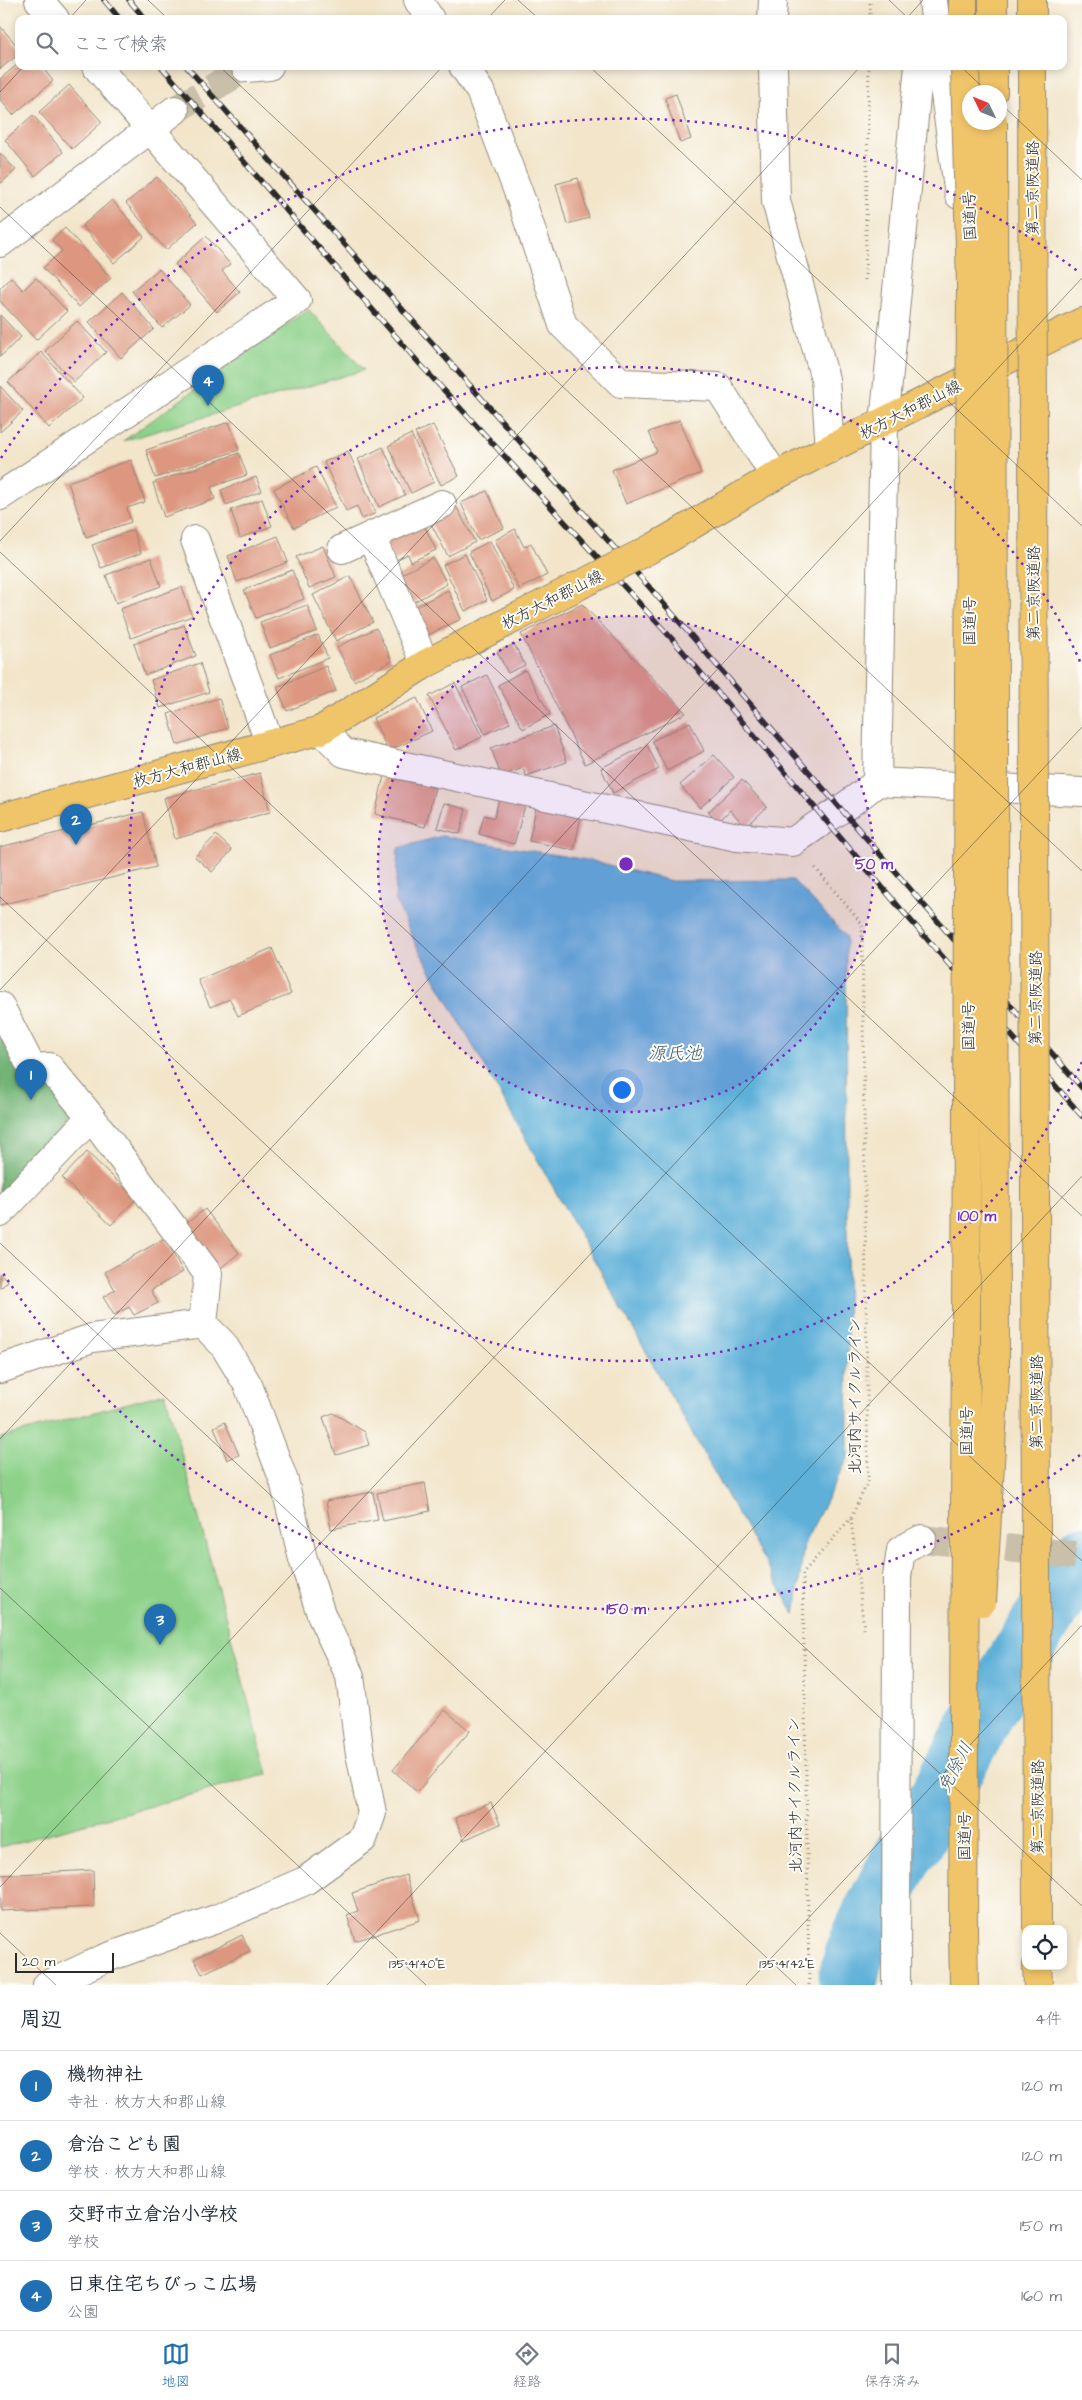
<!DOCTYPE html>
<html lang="ja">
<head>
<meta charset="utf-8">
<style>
	:root { --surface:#fff; --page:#f6f6f7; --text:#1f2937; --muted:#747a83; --line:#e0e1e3; --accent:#1f6fb2 }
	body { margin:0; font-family:"Architects Daughter","Klee One",sans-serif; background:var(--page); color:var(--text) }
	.controls { position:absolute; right:15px; bottom:15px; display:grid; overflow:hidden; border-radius:10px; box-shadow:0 2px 8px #0003 }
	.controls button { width:45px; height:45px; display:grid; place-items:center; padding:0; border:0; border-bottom:1px solid var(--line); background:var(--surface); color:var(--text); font:25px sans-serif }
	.compass { position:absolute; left:962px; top:85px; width:45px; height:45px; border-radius:50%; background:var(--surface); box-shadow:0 2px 8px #0003; rotate:313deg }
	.scale { position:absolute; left:15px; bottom:12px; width:99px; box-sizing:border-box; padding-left:5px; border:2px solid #2b2b2b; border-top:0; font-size:14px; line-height:18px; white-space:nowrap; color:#2b2b2b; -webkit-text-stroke:4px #fdfcf7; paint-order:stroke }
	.you { position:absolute; left:621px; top:1089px; width:18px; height:18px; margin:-12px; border:4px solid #fff; border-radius:50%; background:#1a73e8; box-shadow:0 0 0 8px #1a73e833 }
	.badge { display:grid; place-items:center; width:32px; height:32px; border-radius:50%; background:var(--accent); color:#fff; font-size:16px; font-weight:700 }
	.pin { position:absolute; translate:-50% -41px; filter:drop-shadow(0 1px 2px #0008) }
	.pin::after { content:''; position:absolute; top:26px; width:18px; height:15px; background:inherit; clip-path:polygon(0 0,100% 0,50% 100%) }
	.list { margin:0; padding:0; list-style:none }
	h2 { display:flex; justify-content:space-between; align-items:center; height:65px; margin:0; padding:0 20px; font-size:21px }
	h2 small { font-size:16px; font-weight:400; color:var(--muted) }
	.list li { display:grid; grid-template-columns:32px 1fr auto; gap:15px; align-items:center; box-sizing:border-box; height:70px; padding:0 20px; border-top:1px solid var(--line) }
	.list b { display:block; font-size:19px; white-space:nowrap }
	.list p { margin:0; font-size:16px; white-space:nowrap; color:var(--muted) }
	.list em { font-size:16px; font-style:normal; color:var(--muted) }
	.icon { flex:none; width:28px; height:28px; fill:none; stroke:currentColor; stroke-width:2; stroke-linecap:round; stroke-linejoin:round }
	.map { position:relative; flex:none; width:1082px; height:1985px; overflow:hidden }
	.search { position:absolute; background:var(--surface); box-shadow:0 2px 8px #0003; left:15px; right:15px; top:15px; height:55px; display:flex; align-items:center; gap:12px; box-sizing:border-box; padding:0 18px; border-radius:10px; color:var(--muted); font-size:19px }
	.sheet { height:345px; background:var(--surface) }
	nav { display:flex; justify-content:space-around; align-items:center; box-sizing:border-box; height:70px; border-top:1px solid var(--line); background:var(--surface); font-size:14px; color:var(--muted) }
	nav a { display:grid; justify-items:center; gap:2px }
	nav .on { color:var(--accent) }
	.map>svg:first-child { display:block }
	.green { fill:#8dd18a; stroke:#5c7e5a }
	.forest { fill:#72b376; stroke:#4e6f50 }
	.water { fill:#5eb0d9; stroke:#446e82 }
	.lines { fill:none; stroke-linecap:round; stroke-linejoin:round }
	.river { stroke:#5eb0d9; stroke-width:60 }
	.building { fill:#dd967f }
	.minor-tunnel { stroke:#cac0aa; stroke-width:28; stroke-dasharray:28 14; stroke-linecap:butt }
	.minor-casing { stroke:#8e887a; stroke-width:30 }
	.major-casing { stroke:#8e887a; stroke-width:30 }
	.highway-casing { stroke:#8e887a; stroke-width:30 }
	.path { stroke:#8e887a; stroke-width:3; stroke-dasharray:1 4; stroke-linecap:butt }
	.minor { stroke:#fff; stroke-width:28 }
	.major { stroke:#f0c469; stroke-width:28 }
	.highway { stroke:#f0c469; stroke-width:28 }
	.rail-casing { stroke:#2b2b2b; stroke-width:5.5 }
	.rail { stroke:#fdfcf7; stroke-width:4; stroke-dasharray:11; stroke-linecap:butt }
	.major-bridge-casing { stroke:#8e887a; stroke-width:30; stroke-linecap:butt }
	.highway-bridge-casing { stroke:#8e887a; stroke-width:30; stroke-linecap:butt }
	.major-bridge { stroke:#f0c469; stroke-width:28 }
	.highway-bridge { stroke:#f0c469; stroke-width:28 }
	.ticks { fill:none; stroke:#2b2b2b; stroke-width:1; stroke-opacity:0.45 }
	.ring { fill:none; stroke:#7b2cbf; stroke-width:2.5; stroke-dasharray:2.5 5 }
	.labels { text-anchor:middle; stroke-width:4; stroke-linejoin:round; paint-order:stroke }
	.street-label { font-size:16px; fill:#2b2b2b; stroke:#fdfcf7 }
	.water-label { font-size:18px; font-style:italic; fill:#3f6071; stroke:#fdfcf7 }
	.ticks-label { font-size:12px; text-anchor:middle; fill:#2b2b2b; stroke:#fdfcf7; stroke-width:4; stroke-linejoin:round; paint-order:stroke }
	.centre { fill:#7b2cbf; stroke:#fdfcf7; stroke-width:2.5 }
	.ring-label { font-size:15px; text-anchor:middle; font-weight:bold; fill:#7b2cbf; stroke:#fdfcf7; stroke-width:4; stroke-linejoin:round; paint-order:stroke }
</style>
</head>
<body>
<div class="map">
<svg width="1082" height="1985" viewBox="0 0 1082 1985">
	<rect width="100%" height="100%" fill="#fdfcf7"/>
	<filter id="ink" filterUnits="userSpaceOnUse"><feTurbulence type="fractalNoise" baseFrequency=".02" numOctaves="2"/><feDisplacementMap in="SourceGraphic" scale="10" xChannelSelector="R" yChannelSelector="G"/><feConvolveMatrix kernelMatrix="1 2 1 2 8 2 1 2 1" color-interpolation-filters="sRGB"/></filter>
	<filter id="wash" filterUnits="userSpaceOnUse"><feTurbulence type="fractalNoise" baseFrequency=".0096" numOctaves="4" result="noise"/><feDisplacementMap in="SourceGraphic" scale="20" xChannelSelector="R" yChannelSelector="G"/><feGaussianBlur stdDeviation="1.12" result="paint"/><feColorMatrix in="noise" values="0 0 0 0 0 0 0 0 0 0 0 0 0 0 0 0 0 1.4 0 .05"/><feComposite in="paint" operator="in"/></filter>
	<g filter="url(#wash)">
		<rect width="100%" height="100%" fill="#f2e5ca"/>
		<g class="green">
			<polygon points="308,309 364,370 123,441"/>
			<polygon points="165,1393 268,1774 0,1847 0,1438"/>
		</g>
		<polygon class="forest" points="0,1030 50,1083 73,1118 0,1196"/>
		<polygon class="water" points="442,836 593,861 671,881 793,880 846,936 848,1458 804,1544 795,1615 416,945 395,899 398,848"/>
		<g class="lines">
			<path class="river" d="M848 1985C848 1950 893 1875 911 1842L915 1841 984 1714 1082 1556"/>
		</g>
		<g id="blocks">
			<g class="building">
				<polygon points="0,26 19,48 19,54 0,69"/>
				<polygon points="19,63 19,66 41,66 53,81 13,115 0,99 0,79"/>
				<polygon points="69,85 102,122 72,149 39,112"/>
				<polygon points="676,94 691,139 680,143 665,98"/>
				<polygon points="33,115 63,152 35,176 5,140"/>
				<polygon points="0,153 16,170 0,184"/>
				<polygon points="157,177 197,223 166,250 126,203"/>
				<polygon points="578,178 589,218 567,224 556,184"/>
				<polygon points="112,200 144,237 114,263 82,226"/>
				<polygon points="65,228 111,278 79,307 43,268 62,251 52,240"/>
				<polygon points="206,236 230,264 222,271 240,292 217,312 175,264"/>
				<polygon points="159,269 190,305 162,328 132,291"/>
				<polygon points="11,277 23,290 36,278 67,311 36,340 0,301 0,288"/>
				<polygon points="122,292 154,329 121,358 89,322"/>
				<polygon points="0,315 21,337 0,357"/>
				<polygon points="77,321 106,352 74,382 45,351"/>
				<polygon points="41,352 83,398 49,428 8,382"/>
				<polygon points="0,386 23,411 0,432"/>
				<polygon points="680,420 701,473 626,504 612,470 657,452 649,432"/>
				<polygon points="229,422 239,450 155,478 146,450"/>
				<polygon points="433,425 459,476 441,485 415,433"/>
				<polygon points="411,434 434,482 411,493 388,446"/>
				<polygon points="383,447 405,495 379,507 358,459"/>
				<polygon points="348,451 376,513 362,519 357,506 346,511 324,462"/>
				<polygon points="239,453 247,475 211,487 215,499 164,517 153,483"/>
				<polygon points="131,460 145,502 127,508 131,522 86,537 68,482"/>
				<polygon points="316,467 336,507 294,528 274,489"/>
				<polygon points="256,477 262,491 226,505 221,490"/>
				<polygon points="487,491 504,528 478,540 461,503"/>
				<polygon points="262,499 272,526 240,538 231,510"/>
				<polygon points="456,506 475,542 448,556 429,520"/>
				<polygon points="423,523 436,550 411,562 408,554 394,561 385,541"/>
				<polygon points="515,529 524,547 531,543 547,575 519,589 495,540"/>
				<polygon points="133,530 141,553 101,568 92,545"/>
				<polygon points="278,536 288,562 237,582 228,556"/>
				<polygon points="490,541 514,590 492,601 469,552"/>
				<polygon points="323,546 336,577 309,588 296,557"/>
				<polygon points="465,554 487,600 465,611 443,565"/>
				<polygon points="151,558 161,586 116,603 106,575"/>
				<polygon points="433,558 447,584 410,604 396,577"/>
				<polygon points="292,570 304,599 256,618 244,590"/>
				<polygon points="350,576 373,622 336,641 313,595"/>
				<polygon points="182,587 192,616 131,638 120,609"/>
				<polygon points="448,590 461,619 424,637 411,609"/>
				<polygon points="582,604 686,713 585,764 521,634"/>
				<polygon points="307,605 317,631 270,648 260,622"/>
				<polygon points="184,625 196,656 145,675 134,644"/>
				<polygon points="376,628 392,661 354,681 337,647"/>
				<polygon points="318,635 328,658 279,678 270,655"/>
				<polygon points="514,644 525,665 508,673 497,652"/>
				<polygon points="200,663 209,692 160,708 151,680"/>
				<polygon points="326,666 336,691 287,711 277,687"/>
				<polygon points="525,670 550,714 523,729 498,685"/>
				<polygon points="487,675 510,723 485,734 462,687"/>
				<polygon points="455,683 482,737 456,750 429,696"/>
				<polygon points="219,698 228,728 177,745 168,714"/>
				<polygon points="417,698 432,731 388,751 373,718"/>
				<polygon points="690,722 704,751 667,771 652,741"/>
				<polygon points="554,726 567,762 526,776 523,768 501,776 491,748"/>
				<polygon points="647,745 659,769 613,793 601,768"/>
				<polygon points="714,755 734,777 700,808 680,785"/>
				<polygon points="260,773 270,812 175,839 164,798"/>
				<polygon points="384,776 435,788 425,827 375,814"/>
				<polygon points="742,780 767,807 746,827 730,810 718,822 708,812"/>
				<polygon points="499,799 525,806 514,844 479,834 484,815 494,818"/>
				<polygon points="444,803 466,809 460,834 437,828"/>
				<polygon points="536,808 581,816 574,850 529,841"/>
				<polygon points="143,812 156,867 0,905 0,847"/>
				<polygon points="216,835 232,850 212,872 195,857"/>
				<polygon points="272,948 291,994 238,1016 230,999 210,1007 198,980"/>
				<polygon points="87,1152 136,1199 111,1225 62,1178"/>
				<polygon points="205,1209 239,1253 217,1271 182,1227"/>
				<polygon points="165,1238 183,1272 151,1290 158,1303 134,1315 129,1307 114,1315 103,1297 115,1290 105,1272"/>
				<polygon points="0,1273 8,1281 0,1289"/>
				<polygon points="333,1413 365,1432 369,1445 336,1455 323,1417"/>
				<polygon points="225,1422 239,1455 227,1460 214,1427"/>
				<polygon points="425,1483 430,1511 383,1521 377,1493"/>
				<polygon points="373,1492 378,1520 331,1529 326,1501"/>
				<polygon points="445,1710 470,1731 417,1792 393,1770"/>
				<polygon points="491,1803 500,1824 464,1840 455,1818"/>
				<polygon points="93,1870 94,1907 0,1911 0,1875"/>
				<polygon points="406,1875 420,1920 355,1941 347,1915 358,1911 352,1893"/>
				<polygon points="242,1935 250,1951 202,1974 194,1959"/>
			</g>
		</g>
	</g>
	<g filter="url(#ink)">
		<use href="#blocks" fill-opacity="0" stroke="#8e887a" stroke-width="1"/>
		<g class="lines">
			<g class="minor-tunnel">
				<polyline points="175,110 246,68"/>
				<polyline points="922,1539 1082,1556"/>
			</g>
			<defs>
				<g id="minor">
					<polyline points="39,0 55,19"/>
					<polyline points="418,0 430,19"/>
					<polyline points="933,0 935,19"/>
					<polyline points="772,19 773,0"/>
					<polyline points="463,66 480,91 522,202 563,325 621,383 718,387 775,476"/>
					<polyline points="773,66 776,201 825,379 830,449"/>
					<polyline points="941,66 959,195"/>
					<polyline points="246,68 269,66"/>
					<polyline points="0,243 175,110"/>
					<polyline points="0,496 297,300 96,66"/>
					<polyline points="371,536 425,664"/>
					<polyline points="195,540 270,744"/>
					<polyline points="342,549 442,504"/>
					<path d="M321 730 344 753 737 837 793 842C821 821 851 805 877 782L884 423 919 66"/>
					<polyline points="877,782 1082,792"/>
					<polyline points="0,1006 32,1068 49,1067 91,1117 208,1274 203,1324"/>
					<polyline points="0,1213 91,1117"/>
					<polyline points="0,1369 92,1338 203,1324 223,1344 248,1385 284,1481 303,1559 322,1617 350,1676 359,1748 372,1813 363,1839 305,1881 216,1919 103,1959 47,1985"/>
					<polyline points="896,1985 897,1577 901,1550 922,1539"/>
				</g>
				<g id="major">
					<polyline points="656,546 775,476 1082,322"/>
					<polyline points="0,818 321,730 425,664 578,586"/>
				</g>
				<g id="highway">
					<polyline points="963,0 963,19"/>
					<polyline points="993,0 993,19"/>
					<polyline points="1032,0 1032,19"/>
					<polyline points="993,66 993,92"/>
					<polyline points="963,1933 964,1985"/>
					<polyline points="1037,1966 1038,1985"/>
				</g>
			</defs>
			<use href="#minor" class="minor-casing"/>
			<use href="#major" class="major-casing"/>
			<use href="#highway" class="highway-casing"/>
			<g class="path">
				<polyline points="870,19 870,0"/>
				<polyline points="865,280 869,66"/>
				<polyline points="851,1519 864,1629"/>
				<polyline points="809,1985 803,1573 851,1518 868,1481 862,924 813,865"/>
			</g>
			<use href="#minor" class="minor"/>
			<use href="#major" class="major"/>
			<use href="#highway" class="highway"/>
			<defs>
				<g id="rail">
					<polyline points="104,0 120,19"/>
					<polyline points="129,0 145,19"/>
					<polyline points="161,66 418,362 674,641 899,907 1082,1116"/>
					<polyline points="186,66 651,589 1082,1088"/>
				</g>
			</defs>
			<use href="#rail" class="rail-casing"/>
			<use href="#rail" class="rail"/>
			<defs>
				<polyline id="major-bridge" points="578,586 656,546"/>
				<g id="highway-bridge">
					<polyline points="1032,66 1037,1929"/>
					<polyline points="982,1602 995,1377 993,122"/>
					<polyline points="963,1933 971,286 965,66"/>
				</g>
			</defs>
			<use href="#major-bridge" class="major-bridge-casing"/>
			<use href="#highway-bridge" class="highway-bridge-casing"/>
			<use href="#major-bridge" class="major-bridge"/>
			<use href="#highway-bridge" class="highway-bridge"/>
		</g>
	</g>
	<path class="ticks" d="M148 0 168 19M518 0 539 19M889 0 909 19M69 19 86 0M487 19 505 0M906 19 923 0M219 66 1082 871M589 66 1082 526M960 66 988 92M0 92 24 66M1000 103 1082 180M0 207 1082 1216M0 541 443 66M0 552 1082 1561M0 897 1082 1906M0 990 861 66M0 1243 796 1985M0 1439 1082 278M0 1588 426 1985M0 1887 1082 727M0 1933 56 1985M327 1985 1082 1176M746 1985 1082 1625"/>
	<circle cx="626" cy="864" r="248" fill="#7b2cbf" fill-opacity=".12"/>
	<g class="ring">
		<circle cx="626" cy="864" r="248"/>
		<path d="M1082 1062A497 497 0 1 1 1082 666"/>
		<path d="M1080 1455A745 745 0 0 1 1 1270M1 458A745 745 0 0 1 1080 273"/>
	</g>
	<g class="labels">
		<g class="street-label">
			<text transform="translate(1032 188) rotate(-90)" y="6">第二京阪道路</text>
			<text transform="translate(969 216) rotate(-92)" y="6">国道1号</text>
			<text transform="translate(910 409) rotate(-27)" y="6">枚方大和郡山線</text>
			<text transform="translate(1033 593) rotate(-90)" y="6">第二京阪道路</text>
			<text transform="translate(552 599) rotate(-27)" y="6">枚方大和郡山線</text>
			<text transform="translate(969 621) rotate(-90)" y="6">国道1号</text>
			<text transform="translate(187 767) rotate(-15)" y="6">枚方大和郡山線</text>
			<text transform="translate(1035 998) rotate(-90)" y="6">第二京阪道路</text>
			<text transform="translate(968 1026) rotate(-90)" y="6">国道1号</text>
			<text transform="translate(854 1396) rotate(-90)" y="6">北河内サイクルライン</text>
			<text transform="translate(1036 1402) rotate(-90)" y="6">第二京阪道路</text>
			<text transform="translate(966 1431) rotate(-90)" y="6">国道1号</text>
			<text transform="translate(794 1795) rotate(-91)" y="6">北河内サイクルライン</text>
			<text transform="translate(1037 1807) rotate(-90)" y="6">第二京阪道路</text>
			<text transform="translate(964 1836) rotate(-90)" y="6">国道1号</text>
		</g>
		<g class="water-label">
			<text x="675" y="1059">源氏池</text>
			<text transform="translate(955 1767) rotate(-62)" y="6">免除川</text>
		</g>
	</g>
	<g class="ticks-label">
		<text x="417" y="1968">135°41'40"E</text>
		<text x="787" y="1968">135°41'42"E</text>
	</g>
	<circle cx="626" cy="864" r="8" class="centre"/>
	<g class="ring-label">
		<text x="874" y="869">50 m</text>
		<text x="977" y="1221">100 m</text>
		<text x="626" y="1614">150 m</text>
	</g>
</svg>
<div class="controls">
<button><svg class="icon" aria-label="locate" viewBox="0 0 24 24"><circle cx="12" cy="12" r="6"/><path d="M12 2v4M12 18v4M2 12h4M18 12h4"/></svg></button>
</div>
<svg class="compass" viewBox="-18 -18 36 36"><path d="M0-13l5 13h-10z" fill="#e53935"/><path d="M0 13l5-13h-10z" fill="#747a83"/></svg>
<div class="scale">20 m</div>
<div class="you"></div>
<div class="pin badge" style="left:31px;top:1100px">1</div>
<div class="pin badge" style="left:76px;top:845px">2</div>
<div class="pin badge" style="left:160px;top:1645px">3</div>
<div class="pin badge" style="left:208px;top:406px">4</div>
<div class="search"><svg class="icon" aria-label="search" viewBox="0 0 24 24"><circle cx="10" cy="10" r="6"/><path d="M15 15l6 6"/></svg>ここで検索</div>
</div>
<section class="sheet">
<h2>周辺<small>4件</small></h2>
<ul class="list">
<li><span class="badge">1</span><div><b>機物神社</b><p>寺社 · 枚方大和郡山線</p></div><em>120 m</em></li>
<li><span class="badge">2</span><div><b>倉治こども園</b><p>学校 · 枚方大和郡山線</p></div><em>120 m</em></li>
<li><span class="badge">3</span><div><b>交野市立倉治小学校</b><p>学校</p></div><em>150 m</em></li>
<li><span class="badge">4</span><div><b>日東住宅ちびっこ広場</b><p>公園</p></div><em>160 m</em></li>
</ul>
</section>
<nav>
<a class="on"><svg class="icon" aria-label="map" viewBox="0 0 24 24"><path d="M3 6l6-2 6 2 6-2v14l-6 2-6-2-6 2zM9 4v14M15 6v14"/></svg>地図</a>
<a><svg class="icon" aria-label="directions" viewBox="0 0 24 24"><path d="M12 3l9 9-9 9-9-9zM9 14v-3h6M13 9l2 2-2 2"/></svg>経路</a>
<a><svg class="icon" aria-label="saved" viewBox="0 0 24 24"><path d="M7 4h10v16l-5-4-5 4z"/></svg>保存済み</a>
</nav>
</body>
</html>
